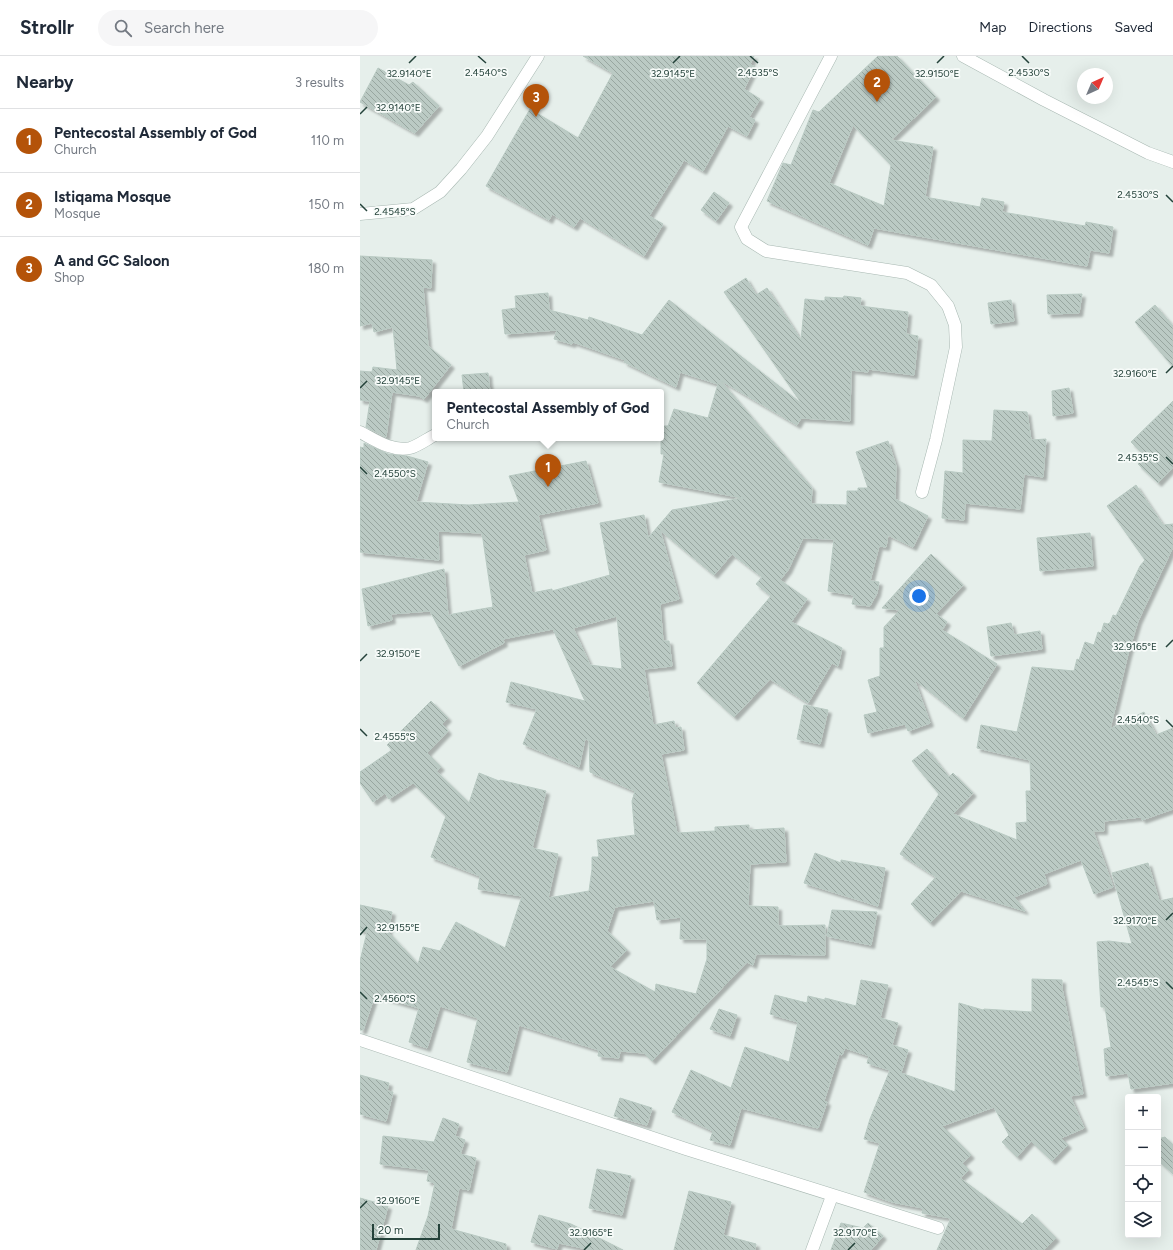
<!DOCTYPE html>
<html lang="en">
<head>
<meta charset="utf-8">
<style>
	:root { --surface:#fff; --page:#f6f6f7; --text:#1f2937; --muted:#747a83; --line:#e0e1e3; --accent:#b45309 }
	body { margin:0; font-family:Figtree,sans-serif; background:var(--page); color:var(--text) }
	.controls { position:absolute; right:12px; bottom:12px; display:grid; overflow:hidden; border-radius:4px; box-shadow:0 4px 16px #0002 }
	.controls button { width:36px; height:36px; display:grid; place-items:center; padding:0; border:0; border-bottom:1px solid var(--line); background:var(--surface); color:var(--text); font:20px sans-serif }
	.compass { position:absolute; left:717px; top:12px; width:36px; height:36px; border-radius:50%; background:var(--surface); box-shadow:0 4px 16px #0002; rotate:44deg }
	.scale { position:absolute; left:12px; bottom:10px; width:68px; box-sizing:border-box; padding-left:4px; border:2px solid #24423a; border-top:0; font-size:11px; line-height:14px; white-space:nowrap; color:#24423a; -webkit-text-stroke:3px #f7fbf9; paint-order:stroke }
	.you { position:absolute; left:559px; top:540px; width:14px; height:14px; margin:-10px; border:3px solid #fff; border-radius:50%; background:#1a73e8; box-shadow:0 0 0 6px #1a73e833 }
	.badge { display:grid; place-items:center; width:26px; height:26px; border-radius:50%; background:var(--accent); color:#fff; font-size:13px; font-weight:700 }
	.pin { position:absolute; translate:-50% -33px; filter:drop-shadow(0 1px 2px #0008) }
	.pin::after { content:''; position:absolute; top:21px; width:14px; height:12px; background:inherit; clip-path:polygon(0 0,100% 0,50% 100%) }
	.popup { position:absolute; left:72px; top:333px; width:232px; height:52px; box-sizing:border-box; display:grid; place-content:center; border-radius:4px; background:var(--surface); filter:drop-shadow(0 1px 3px #0005); font-size:13px; white-space:nowrap; color:var(--muted) }
	.popup b { font-size:15px; color:var(--text) }
	.popup::after { content:''; position:absolute; left:50%; top:100%; margin-left:-8px; border:8px solid transparent; border-top-color:var(--surface) }
	.list { margin:0; padding:0; list-style:none }
	h2 { display:flex; justify-content:space-between; align-items:center; height:52px; margin:0; padding:0 16px; font-size:17px }
	h2 small { font-size:13px; font-weight:400; color:var(--muted) }
	.list li { display:grid; grid-template-columns:26px 1fr auto; gap:12px; align-items:center; box-sizing:border-box; height:64px; padding:0 16px; border-top:1px solid var(--line) }
	.list b { display:block; font-size:15px; white-space:nowrap }
	.list p { margin:0; font-size:13px; white-space:nowrap; color:var(--muted) }
	.list em { font-size:13px; font-style:normal; color:var(--muted) }
	.icon { flex:none; width:22px; height:22px; fill:none; stroke:currentColor; stroke-width:2; stroke-linecap:round; stroke-linejoin:round }
	.map { position:relative; flex:none; width:813px; height:1194px; overflow:hidden }
	header { display:flex; align-items:center; gap:24px; box-sizing:border-box; height:56px; padding:0 20px; background:var(--surface); border-bottom:1px solid var(--line) }
	header strong { font-size:19px }
	nav { display:flex; gap:22px; margin-inline-start:auto; font-size:14px }
	.search { width:280px; height:36px; background:var(--page); display:flex; align-items:center; gap:10px; box-sizing:border-box; padding:0 14px; border-radius:22px; color:var(--muted); font-size:15px }
	main { display:flex }
	aside { flex:1; background:var(--surface) }
	.map>svg:first-child { display:block }
	.building { fill:url(#building-back-hatch); stroke:#b8c9c2; fill-rule:evenodd; filter:url(#shadow) }
	.lines { fill:none; stroke-linecap:round; stroke-linejoin:round }
	.minor-casing { stroke:#a8b8b2; stroke-width:13 }
	.minor { stroke:#fff; stroke-width:12 }
	.ticks { fill:none; stroke:#24423a; stroke-width:1.5 }
	.ticks-label { font-size:10px; text-anchor:middle; fill:#24423a; stroke:#f7fbf9; stroke-width:3.5; stroke-linejoin:round; paint-order:stroke }
</style>
</head>
<body>
<header>
<strong>Strollr</strong>
<div class="search"><svg class="icon" aria-label="search" viewBox="0 0 24 24"><circle cx="10" cy="10" r="6"/><path d="M15 15l6 6"/></svg>Search here</div>
<nav><a>Map</a><a>Directions</a><a>Saved</a></nav>
</header>
<main>
<aside>
<h2>Nearby<small>3 results</small></h2>
<ul class="list">
<li><span class="badge">1</span><div><b>Pentecostal Assembly of God</b><p>Church</p></div><em>110 m</em></li>
<li><span class="badge">2</span><div><b>Istiqama Mosque</b><p>Mosque</p></div><em>150 m</em></li>
<li><span class="badge">3</span><div><b>A and GC Saloon</b><p>Shop</p></div><em>180 m</em></li>
</ul>
</aside>
<div class="map">
<svg width="813" height="1194" viewBox="0 0 813 1194">
	<defs>
		<pattern id="building-back-hatch" width="6" height="6" patternUnits="userSpaceOnUse"><rect width="6" height="6" fill="#bbcac4"/><path d="M-1 5l2 2M0 0l6 6M5-1l2 2" fill="none" stroke="#98a6a0"/></pattern>
		<filter id="shadow"><feDropShadow dx="3.5" dy="3.5" stdDeviation="1" flood-color="#0004"/></filter>
	</defs>
	<rect width="100%" height="100%" fill="#e6efeb"/>
	<g class="building">
		<polygon points="223,0 394,0 390,8 395,11 384,33 400,43 389,61 395,64 387,80 368,70 343,115 324,104 289,160 303,168 284,200 220,162 214,171 192,158 189,164 126,130 170,53 218,82 253,17"/>
		<path d="M518 0H537L576 41 531 84 573 91 565 141 620 151 622 142 644 146 642 156 725 170 726 166 753 171 749 197 730 194 727 210 514 172 508 189 407 145 423 107 431 109 453 54 459 56ZM493 69 531 109 524 150 469 127Z"/>
		<polygon points="18,12 49,29 53,26 79,50 55,77 0,46"/>
		<polygon points="354,136 369,147 356,165 341,154"/>
		<polygon points="0,200 72,204 71,232 63,231 68,290 91,309 64,343 59,340 32,336 26,381 6,371 10,345 0,344 0,315 12,316 13,311 37,314 33,271 14,276 12,267 0,270"/>
		<path d="M386 222 396 239 407 232 441 284 445 243 465 245V241L483 242 484 240 501 242 500 250 548 256 546 278 558 280 554 319 508 313V316L491 314 490 365 441 362 437 369 360 324 452 432 451 448 487 449V435H498V432H508L496 396 528 385 536 410 535 443 568 460 553 491 528 479 526 491 519 490 510 525 519 526 517 537 510 550 492 548 494 539 468 535 474 483 443 482 428 514 420 524 447 543 431 566 482 592 478 610 472 607 448 647 410 623 374 661 337 627 411 540 396 528 402 521 372 498 354 519 300 474 319 543 300 548 303 585H309L312 610 284 613 293 669 314 665 315 672 321 671 324 694 301 698 317 777 355 775V771L389 769V774L424 772 426 806 390 808 388 850 418 851V870L465 869V899L396 898 393 909 387 906 292 1005 284 997 260 995 259 1002 238 1000 239 994 159 969 147 1016 107 1006 118 962 80 950 67 992 49 986 59 952 15 939 3 974H0V905L7 876 0 874V849L32 856 28 876 58 908 63 891 80 895 96 866 145 892 162 840 118 833 120 820 71 801 86 760 53 727 29 743 25 737 13 746 0 727V716L32 694 27 689 71 645 88 662 82 668 88 675 67 697 81 711 76 715 109 747 119 717 139 725 140 724 186 735 172 792 198 798 188 842 229 835 232 813V801H239L237 784 275 779 272 745 275 735 230 716 229 684 225 683 219 711 163 688 177 653 146 646 151 626 225 645 193 573 143 583 144 587 99 610 70 555 31 558 32 564 8 570 2 533 84 513 88 560 93 558 133 551 122 477 78 475 79 504 0 496V391L4 392V387L28 398 47 400 68 406 56 446 109 449 159 446 149 420 226 405 238 447 178 459 186 494 164 499 172 537 192 533V535L250 519 240 467 284 459 288 482 312 454 383 442 299 426 304 398H301V370H308L314 353 348 362 358 328 320 316 316 331 264 306 265 304 213 286 212 288 194 283 197 274 145 278 142 254 156 252 155 240 188 237 189 254 228 264 229 261 282 279 309 244 442 348 364 236ZM257 560 262 613 230 609 213 572ZM294 845 297 864 321 861 320 883H347V903L336 938 296 928 295 936 250 911 267 894 247 875 255 851Z"/>
		<polygon points="722,238 719,257 688,258 687,239"/>
		<polygon points="651,244 654,265 631,268 628,247"/>
		<polygon points="795,249 813,270 813,311 775,266"/>
		<polygon points="128,317 130,336 104,336 102,319"/>
		<polygon points="709,332 713,357 693,360 692,335"/>
		<polygon points="813,345 813,411 798,427 778,408 785,400 771,386"/>
		<polygon points="634,354 667,356 671,384 686,383 683,421 664,418 660,453 605,447 604,464 582,462 585,415 603,417 603,384 632,385"/>
		<polygon points="776,429 803,469 813,468 813,491 778,565 768,598 750,673 784,656 796,679 813,672 813,753 782,764 781,761 744,765 744,775 733,775 753,831 734,838 721,804 684,818 687,828 654,841 665,855 601,835 570,867 551,848 576,821 540,798 579,738 552,705 567,693 589,721 593,717 613,737 593,758 657,784 656,767 667,766 666,735 671,735 670,704 617,692 621,669 657,676 672,611 714,615 717,603 719,604 725,586 734,589 738,576 741,577 744,567 748,568 749,567 750,567 753,559 756,560 780,510 785,504 747,450"/>
		<polygon points="730,477 733,510 680,515 677,482"/>
		<polygon points="571,498 603,529 576,558 587,566 582,574 637,608 603,662 554,623 570,667 548,675 545,668 508,677 504,659 517,656 508,624 520,620 520,592 524,592 524,571 540,554 522,552"/>
		<polygon points="651,567 654,579 680,575 682,593 631,600 627,571"/>
		<polygon points="444,649 468,654 460,688 437,683"/>
		<polygon points="455,797 481,807 481,804 525,812 518,850 444,827"/>
		<polygon points="788,807 799,845 813,842 813,1027 771,1033 768,1017 746,1020 744,993 751,991 745,951 741,951 737,886 749,885 772,888 752,817"/>
		<polygon points="472,854 517,856 511,889 467,880"/>
		<polygon points="672,923 702,924 702,932 723,1038 710,1040 724,1072 701,1082 708,1089 692,1105 671,1085 657,1101 642,1086 649,1079 634,1051 582,1070 611,1099 602,1107 609,1114 600,1122 662,1168 672,1158 696,1182 684,1194 577,1194 591,1162 562,1157 563,1152 532,1146 504,1136 520,1087 504,1083 510,1063 530,1014 507,1007 509,1000 485,992 482,999 479,998 464,1045 467,1046 458,1072 381,1052 370,1089 350,1084 353,1075 312,1056 331,1014 371,1032 385,991 429,1006 438,966 410,958 415,939 447,947 448,940 465,944 465,942 496,950 501,924 528,929 520,962 538,967 532,989 548,994 541,1017 595,1036 599,947 623,954 624,953 672,956"/>
		<polygon points="359,953 377,959 370,980 350,973"/>
		<polygon points="0,1019 29,1027 27,1035 33,1036 26,1065 0,1058"/>
		<polygon points="260,1042 292,1052 287,1069 254,1060"/>
		<polygon points="83,1062 99,1068 95,1080 105,1084 100,1098 116,1102 109,1134 99,1132 91,1173 146,1188 146,1194 56,1194 68,1160 75,1127 67,1125 69,1114 20,1108 23,1080 74,1086"/>
		<polygon points="805,1081 813,1089 813,1118 798,1104 798,1083"/>
		<polygon points="237,1113 271,1120 262,1159 229,1152"/>
		<polygon points="329,1135 371,1146 363,1179 396,1188 395,1194 314,1194"/>
		<polygon points="0,1142 28,1150 16,1194 0,1194"/>
		<polygon points="179,1159 211,1168 263,1194 232,1194 199,1187 197,1193 171,1186"/>
		<polygon points="481,1167 503,1172 508,1167 523,1180 511,1194 471,1194"/>
	</g>
	<g class="lines">
		<defs>
			<g id="minor">
				<polyline points="471,0 381,171 387,183 406,195 547,217 571,229 588,250 595,269 596,291 576,384 562,436"/>
				<polyline points="603,0 684,44 788,97 813,106"/>
				<polyline points="0,158 53,153 80,136 101,113 127,80 178,0"/>
				<path d="M0 376C15 384 32 396 50 392 58 390 67 383 75 379"/>
				<polyline points="0,984 326,1093 578,1172"/>
				<polyline points="452,1194 472,1140"/>
			</g>
		</defs>
		<use href="#minor" class="minor-casing"/>
		<use href="#minor" class="minor"/>
	</g>
	<path class="ticks" d="M118 0 126 7M390 0 398 7M662 0 669 7M49 7 56 0M313 7 320 0M577 7 584 0M0 58 7 51M806 139 813 146M0 148 7 155M806 317 813 310M0 332 7 325M806 401 813 408M0 411 7 418M806 591 813 584M0 605 7 598M806 664 813 671M0 673 7 680M806 864 813 857M0 879 7 871M806 926 813 933M0 936 7 943M0 1152 7 1145M224 1194 231 1187M488 1194 495 1187"/>
	<g class="ticks-label">
		<text x="126" y="20">2.4540°S</text>
		<text x="398" y="20">2.4535°S</text>
		<text x="669" y="20">2.4530°S</text>
		<text x="49" y="21">32.9140°E</text>
		<text x="313" y="21">32.9145°E</text>
		<text x="577" y="21">32.9150°E</text>
		<text x="38" y="55">32.9140°E</text>
		<text x="778" y="142">2.4530°S</text>
		<text x="35" y="159">2.4545°S</text>
		<text x="775" y="321">32.9160°E</text>
		<text x="38" y="328">32.9145°E</text>
		<text x="778" y="405">2.4535°S</text>
		<text x="35" y="421">2.4550°S</text>
		<text x="775" y="594">32.9165°E</text>
		<text x="38" y="601">32.9150°E</text>
		<text x="778" y="667">2.4540°S</text>
		<text x="35" y="684">2.4555°S</text>
		<text x="775" y="868">32.9170°E</text>
		<text x="38" y="875">32.9155°E</text>
		<text x="778" y="930">2.4545°S</text>
		<text x="35" y="946">2.4560°S</text>
		<text x="38" y="1148">32.9160°E</text>
		<text x="231" y="1180">32.9165°E</text>
		<text x="495" y="1180">32.9170°E</text>
	</g>
</svg>
<div class="controls">
<button>+</button>
<button>−</button>
<button><svg class="icon" aria-label="locate" viewBox="0 0 24 24"><circle cx="12" cy="12" r="6"/><path d="M12 2v4M12 18v4M2 12h4M18 12h4"/></svg></button>
<button><svg class="icon" aria-label="layers" viewBox="0 0 24 24"><path d="M12 4l9 5-9 5-9-5zM3 14l9 5 9-5"/></svg></button>
</div>
<svg class="compass" viewBox="-18 -18 36 36"><path d="M0-13l5 13h-10z" fill="#e53935"/><path d="M0 13l5-13h-10z" fill="#747a83"/></svg>
<div class="scale">20 m</div>
<div class="you"></div>
<div class="pin badge" style="left:188px;top:431px">1</div>
<div class="popup"><b>Pentecostal Assembly of God</b>Church</div>
<div class="pin badge" style="left:517px;top:46px">2</div>
<div class="pin badge" style="left:176px;top:61px">3</div>
</div>
</main>
</body>
</html>
